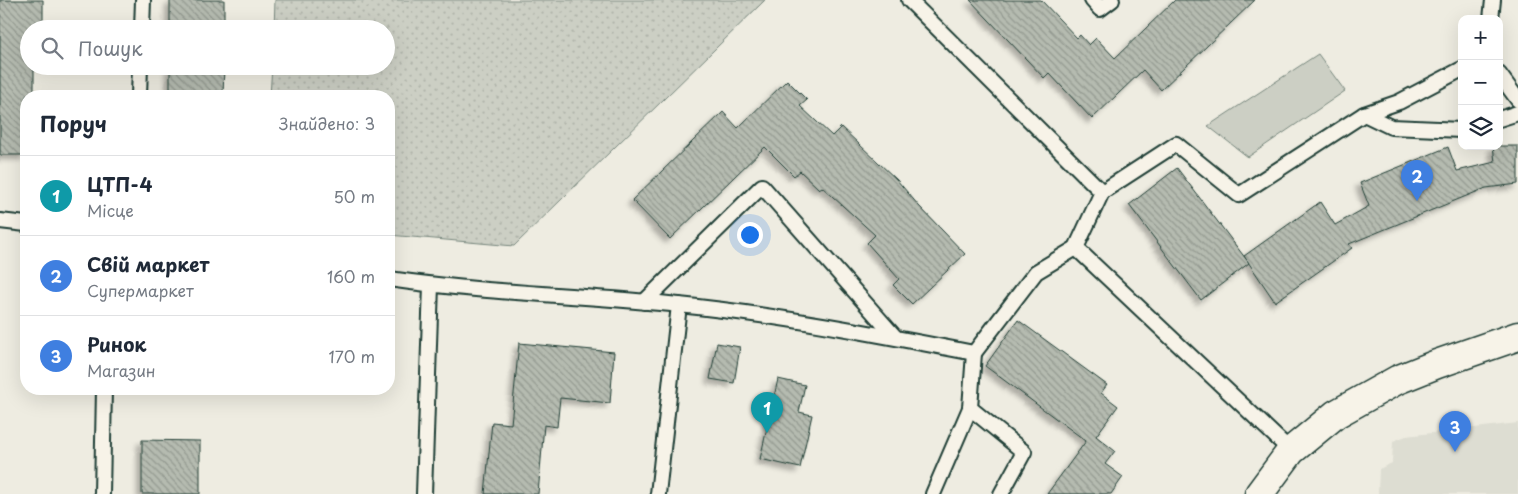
<!DOCTYPE html>
<html lang="uk">
<head>
<meta charset="utf-8">
<style>
	:root { --surface:#fff; --page:#f6f6f7; --text:#1f2937; --muted:#747a83; --line:#e0e1e3; --accent:#0f766e }
	body { margin:0; font-family:"Playpen Sans",sans-serif; background:var(--page); color:var(--text) }
	.controls { position:absolute; right:15px; top:15px; display:grid; overflow:hidden; border-radius:10px; box-shadow:0 5px 20px #0002 }
	.controls button { width:45px; height:45px; display:grid; place-items:center; padding:0; border:0; border-bottom:1px solid var(--line); background:var(--surface); color:var(--text); font:25px sans-serif }
	.you { position:absolute; left:749px; top:234px; width:18px; height:18px; margin:-12px; border:4px solid #fff; border-radius:50%; background:#1a73e8; box-shadow:0 0 0 8px #1a73e833 }
	.badge { display:grid; place-items:center; width:32px; height:32px; border-radius:50%; background:var(--accent); color:#fff; font-size:16px; font-weight:700 }
	.pin { position:absolute; translate:-50% -41px; filter:drop-shadow(0 1px 2px #0008) }
	.pin::after { content:''; position:absolute; top:26px; width:18px; height:15px; background:inherit; clip-path:polygon(0 0,100% 0,50% 100%) }
	.list { margin:0; padding:0; list-style:none }
	h2 { display:flex; justify-content:space-between; align-items:center; height:65px; margin:0; padding:0 20px; font-size:21px }
	h2 small { font-size:16px; font-weight:400; color:var(--muted) }
	.list li { display:grid; grid-template-columns:32px 1fr auto; gap:15px; align-items:center; box-sizing:border-box; height:80px; padding:0 20px; border-top:1px solid var(--line) }
	.list b { display:block; font-size:19px; white-space:nowrap }
	.list p { margin:0; font-size:16px; white-space:nowrap; color:var(--muted) }
	.list em { font-size:16px; font-style:normal; color:var(--muted) }
	.icon { flex:none; width:28px; height:28px; fill:none; stroke:currentColor; stroke-width:2; stroke-linecap:round; stroke-linejoin:round }
	.map { position:relative; flex:none; width:1518px; height:494px; overflow:hidden }
	.search { position:absolute; background:var(--surface); box-shadow:0 5px 20px #0002; left:20px; top:20px; width:375px; height:55px; display:flex; align-items:center; gap:12px; box-sizing:border-box; padding:0 18px; border-radius:28px; color:var(--muted); font-size:19px }
	.panel { position:absolute; background:var(--surface); box-shadow:0 5px 20px #0002; left:20px; top:90px; width:375px; height:305px; border-radius:20px }
	.map>svg:first-child { display:block }
	.built { fill:#ddddd2 }
	.garden { fill:url(#garden-dots); stroke:#76867c }
	.pitch { fill:#cccfc4; stroke:#76867c }
	.building { fill:url(#building-back-hatch); stroke:#1f3d34; filter:url(#shadow) }
	.lines { fill:none; stroke-linecap:round; stroke-linejoin:round }
	.service-casing { stroke:#1f3d34; stroke-width:18 }
	.minor-casing { stroke:#1f3d34; stroke-width:31 }
	.service { stroke:#f7f3e8; stroke-width:14 }
	.minor { stroke:#f7f3e8; stroke-width:28 }
</style>
</head>
<body>
<div class="map">
<svg width="1518" height="494" viewBox="0 0 1518 494">
	<defs>
		<pattern id="garden-dots" width="8" height="8" patternUnits="userSpaceOnUse" patternTransform="scale(1.25)"><rect width="8" height="8" fill="#cccfc4"/><path d="M2 2h.1M6 6h.1" fill="none" stroke="#afb3a9" stroke-width="1.8" stroke-linecap="round"/></pattern>
		<pattern id="building-back-hatch" width="6" height="6" patternUnits="userSpaceOnUse" patternTransform="scale(1.25)"><rect width="6" height="6" fill="#b5bbb0"/><path d="M-1 5l2 2M0 0l6 6M5-1l2 2" fill="none" stroke="#939990"/></pattern>
		<filter id="shadow"><feDropShadow dx="-4.5" dy="4.5" stdDeviation="2.5" flood-color="#0004"/></filter>
	</defs>
	<rect width="100%" height="100%" fill="#eeece1"/>
	<filter id="ink" filterUnits="userSpaceOnUse"><feTurbulence type="fractalNoise" baseFrequency=".02" numOctaves="2"/><feDisplacementMap in="SourceGraphic" scale="10" xChannelSelector="R" yChannelSelector="G"/><feConvolveMatrix kernelMatrix="1 2 1 2 8 2 1 2 1" color-interpolation-filters="sRGB"/></filter>
	<g filter="url(#ink)">
		<polygon class="built" points="1518,423 1518,494 1378,494 1379,469 1392,463 1393,441 1406,436"/>
		<polygon class="garden" points="275,0 765,0 514,246 389,235 389,96 270,96 272,66 386,66 386,29 274,29"/>
		<polygon class="pitch" points="1318,54 1345,91 1248,157 1208,126"/>
		<g class="building">
			<polygon points="0,0 43,0 43,29 29,29 29,66 34,66 34,96 26,96 26,155 0,155"/>
			<rect x="170" y="0" width="54" height="29"/>
			<polygon points="970,0 1041,0 1077,38 1080,35 1089,45 1096,38 1115,58 1175,0 1255,0 1161,90 1143,70 1092,119 1049,73 1044,78"/>
			<polygon points="170,66 224,66 223,96 170,96"/>
			<polygon points="787,80 807,100 800,106 832,136 841,127 897,180 919,206 965,254 912,304 893,285 899,279 867,243 875,235 822,187 819,189 800,171 794,176 765,147 670,239 632,200 723,112 738,128"/>
			<polygon points="1493,146 1518,146 1518,184 1486,188 1349,244 1352,248 1275,302 1244,256 1320,202 1335,225 1369,206 1360,183 1448,147 1457,171 1495,162"/>
			<polygon points="1177,168 1249,263 1201,300 1129,205"/>
			<polygon points="1018,320 1107,385 1101,393 1118,406 1096,436 1115,451 1105,464 1123,477 1111,494 1047,494 1086,441 985,366"/>
			<polygon points="519,343 614,352 610,403 560,398 557,427 544,425 538,494 485,494 492,422 511,424"/>
			<polygon points="717,343 740,347 734,383 710,379"/>
			<polygon points="778,379 805,385 799,412 812,415 800,468 760,459"/>
			<polygon points="142,440 200,441 200,494 142,494"/>
		</g>
		<g class="lines">
			<defs>
				<g id="service">
					<polyline points="909,0 1102,192 1076,248"/>
					<polyline points="1092,0 1100,9 1112,0"/>
					<polyline points="1491,19 1493,0"/>
					<polyline points="142,29 143,0"/>
					<polyline points="1499,74 1518,100"/>
					<polyline points="139,96 140,66"/>
					<polyline points="1364,114 1399,102 1462,69"/>
					<polyline points="1499,119 1518,113"/>
					<polyline points="1102,192 1176,144 1239,195 1364,114 1391,127 1462,130"/>
					<polyline points="0,221 26,224"/>
					<path d="M389 279C485 293 582 295 679 305 778 315 876 334 974 353L1036 272 1076 248 1291 451"/>
					<polyline points="644,302 762,186 895,337"/>
					<polyline points="974,353 970,408 1024,452 1001,494"/>
					<polyline points="102,494 104,389"/>
					<polyline points="424,494 431,285"/>
					<polyline points="658,494 679,305"/>
					<polyline points="933,494 970,408"/>
				</g>
				<polyline id="minor" points="1259,494 1291,451 1336,414 1397,380 1437,364 1518,336"/>
			</defs>
			<use href="#service" class="service-casing"/>
			<use href="#minor" class="minor-casing"/>
			<use href="#service" class="service"/>
			<use href="#minor" class="minor"/>
		</g>
	</g>
</svg>
<div class="controls">
<button>+</button>
<button>−</button>
<button><svg class="icon" aria-label="layers" viewBox="0 0 24 24"><path d="M12 4l9 5-9 5-9-5zM3 14l9 5 9-5"/></svg></button>
</div>
<div class="you"></div>
<div class="pin badge" style="left:767px;top:433px;background:#0f9aa8">1</div>
<div class="pin badge" style="left:1417px;top:201px;background:#3f7fe0">2</div>
<div class="pin badge" style="left:1455px;top:452px;background:#3f7fe0">3</div>
<div class="search"><svg class="icon" aria-label="search" viewBox="0 0 24 24"><circle cx="10" cy="10" r="6"/><path d="M15 15l6 6"/></svg>Пошук</div>
<section class="panel">
<h2>Поруч<small>Знайдено: 3</small></h2>
<ul class="list">
<li><span class="badge" style="background:#0f9aa8">1</span><div><b>ЦТП-4</b><p>Місце</p></div><em>50 m</em></li>
<li><span class="badge" style="background:#3f7fe0">2</span><div><b>Свiй маркет</b><p>Супермаркет</p></div><em>160 m</em></li>
<li><span class="badge" style="background:#3f7fe0">3</span><div><b>Ринок</b><p>Магазин</p></div><em>170 m</em></li>
</ul>
</section>
</div>
</body>
</html>
